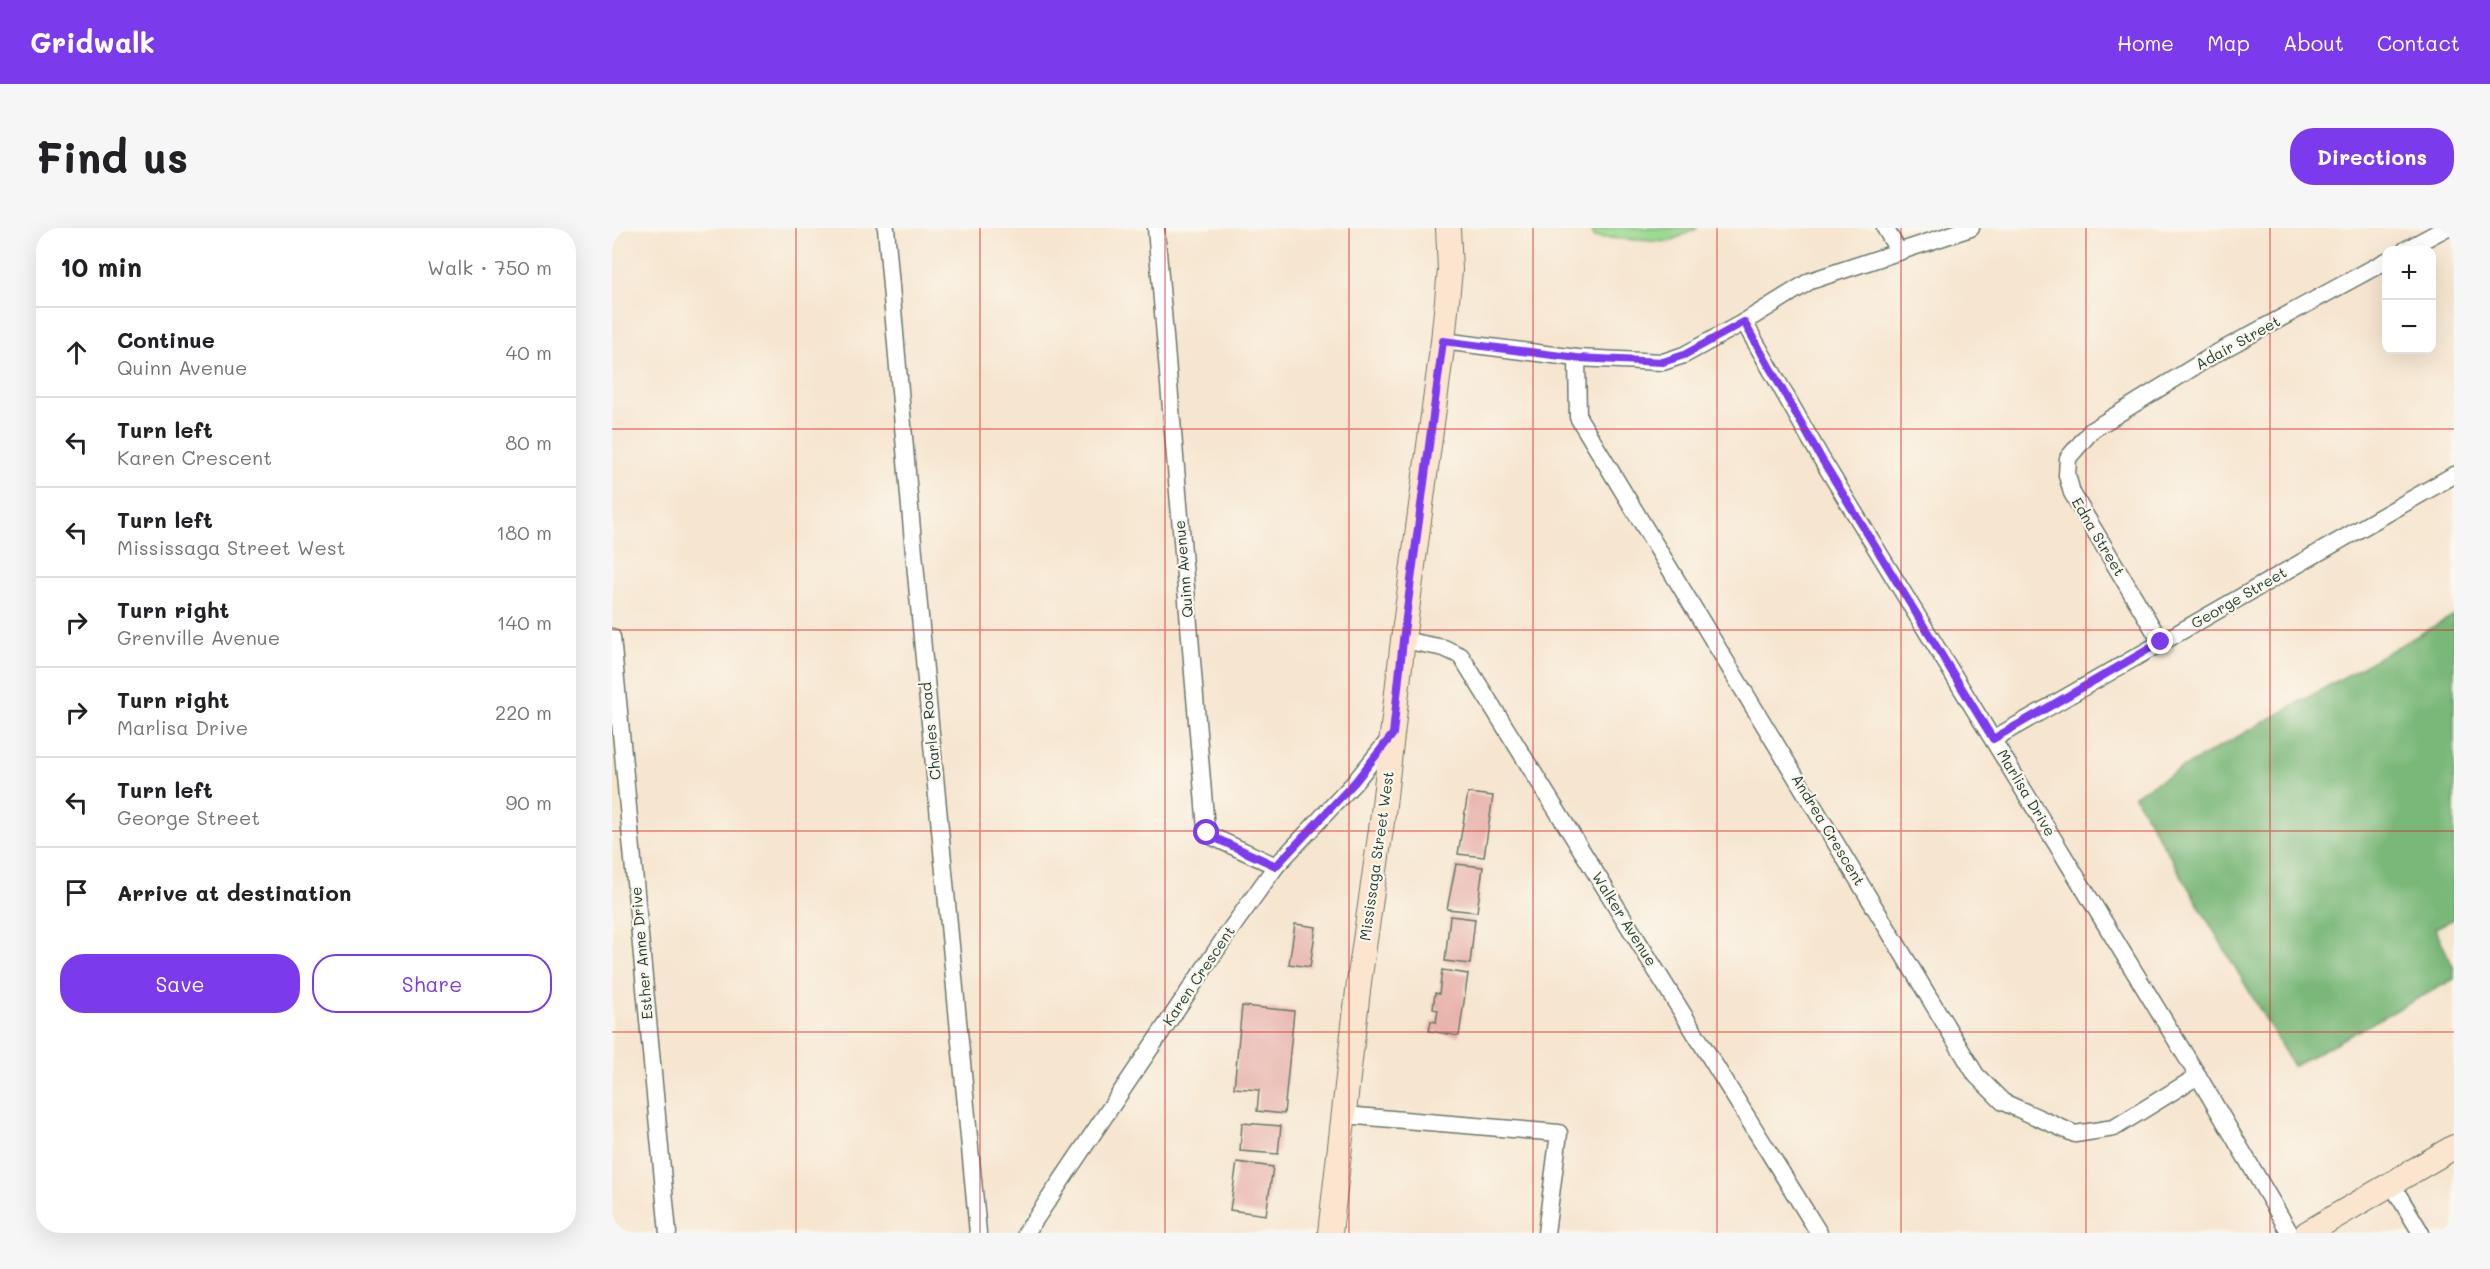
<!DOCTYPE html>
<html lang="en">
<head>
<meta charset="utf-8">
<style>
	:root { --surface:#fff; --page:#f6f6f6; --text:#202124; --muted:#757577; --line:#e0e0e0; --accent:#7c3aed }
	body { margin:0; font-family:Mali,sans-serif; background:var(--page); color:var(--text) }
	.controls { position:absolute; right:18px; top:18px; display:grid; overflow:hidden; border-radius:12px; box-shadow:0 6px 24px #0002 }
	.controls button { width:54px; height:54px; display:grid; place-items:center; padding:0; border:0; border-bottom:2px solid var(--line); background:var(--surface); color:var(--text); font:30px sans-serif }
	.stop { position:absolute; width:18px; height:18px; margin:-14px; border:4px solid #7c3aed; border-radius:50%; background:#fff }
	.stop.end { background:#7c3aed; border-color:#fff; box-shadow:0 2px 6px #0008 }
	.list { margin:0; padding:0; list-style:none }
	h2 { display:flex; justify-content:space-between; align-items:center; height:78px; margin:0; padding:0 24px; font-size:26px }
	h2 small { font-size:20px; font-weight:400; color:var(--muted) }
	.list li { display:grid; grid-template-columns:39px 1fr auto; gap:18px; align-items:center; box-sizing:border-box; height:90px; padding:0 24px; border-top:2px solid var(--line) }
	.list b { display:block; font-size:22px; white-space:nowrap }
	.list p { margin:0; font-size:20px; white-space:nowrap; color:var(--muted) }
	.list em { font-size:20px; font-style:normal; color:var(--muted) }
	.actions { display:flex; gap:12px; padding:18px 24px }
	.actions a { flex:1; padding:14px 0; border:2px solid var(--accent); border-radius:24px; text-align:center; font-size:21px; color:var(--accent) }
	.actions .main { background:var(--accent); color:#fff }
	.icon { flex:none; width:33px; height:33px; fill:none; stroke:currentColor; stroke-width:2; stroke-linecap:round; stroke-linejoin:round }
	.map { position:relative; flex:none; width:1842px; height:1005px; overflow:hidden; border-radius:24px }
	header { display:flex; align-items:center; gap:36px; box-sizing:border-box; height:84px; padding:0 30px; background:var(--accent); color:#fff }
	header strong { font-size:28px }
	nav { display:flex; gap:33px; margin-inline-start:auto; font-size:21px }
	.intro { display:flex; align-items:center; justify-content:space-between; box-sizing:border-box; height:144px; padding:0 36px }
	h1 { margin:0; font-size:42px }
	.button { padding:15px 27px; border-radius:24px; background:var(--accent); color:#fff; font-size:21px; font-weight:700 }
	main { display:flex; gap:36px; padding:0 36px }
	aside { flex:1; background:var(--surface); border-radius:24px; box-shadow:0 6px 24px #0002 }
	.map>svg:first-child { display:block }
	.green { fill:#98d88e; stroke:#5c8a61; stroke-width:1.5 }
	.forest { fill:#7ab879; stroke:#4c7a56; stroke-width:1.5 }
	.building { fill:#e8b5ae }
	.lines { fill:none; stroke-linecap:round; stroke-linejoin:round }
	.street-casing { stroke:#6a786a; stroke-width:19 }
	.secondary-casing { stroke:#6a786a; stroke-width:26 }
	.street { stroke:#fff; stroke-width:16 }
	.secondary { stroke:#fbe5cf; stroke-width:24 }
	.route { stroke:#7c3aed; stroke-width:8 }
	.grid { fill:none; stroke:#d62828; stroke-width:1.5; stroke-opacity:0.55 }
	.labels { text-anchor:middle; stroke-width:4.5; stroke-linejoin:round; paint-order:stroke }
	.street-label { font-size:15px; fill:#1f3d34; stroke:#fbf7ec }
</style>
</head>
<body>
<header>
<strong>Gridwalk</strong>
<nav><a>Home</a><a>Map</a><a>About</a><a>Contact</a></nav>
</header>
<div class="intro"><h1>Find us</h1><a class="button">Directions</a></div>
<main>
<aside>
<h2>10 min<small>Walk · 750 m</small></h2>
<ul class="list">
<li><svg class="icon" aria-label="ahead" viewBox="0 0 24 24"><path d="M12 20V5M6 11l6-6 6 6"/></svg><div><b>Continue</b><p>Quinn Avenue</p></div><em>40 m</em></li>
<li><svg class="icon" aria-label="left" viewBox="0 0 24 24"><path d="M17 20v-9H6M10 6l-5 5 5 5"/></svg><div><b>Turn left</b><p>Karen Crescent</p></div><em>80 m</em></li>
<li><svg class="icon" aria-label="left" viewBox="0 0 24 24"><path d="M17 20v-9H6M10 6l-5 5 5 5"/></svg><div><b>Turn left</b><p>Mississaga Street West</p></div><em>180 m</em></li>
<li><svg class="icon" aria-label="right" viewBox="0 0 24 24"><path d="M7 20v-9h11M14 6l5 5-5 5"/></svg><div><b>Turn right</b><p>Grenville Avenue</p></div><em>140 m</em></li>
<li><svg class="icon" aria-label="right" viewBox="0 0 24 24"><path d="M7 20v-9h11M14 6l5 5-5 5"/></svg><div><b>Turn right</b><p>Marlisa Drive</p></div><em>220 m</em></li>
<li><svg class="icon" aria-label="left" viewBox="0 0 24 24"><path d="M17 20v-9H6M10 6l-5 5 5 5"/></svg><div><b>Turn left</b><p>George Street</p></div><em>90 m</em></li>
<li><svg class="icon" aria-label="arrive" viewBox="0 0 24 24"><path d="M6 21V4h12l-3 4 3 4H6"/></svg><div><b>Arrive at destination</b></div></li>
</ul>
<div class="actions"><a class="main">Save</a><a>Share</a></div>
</aside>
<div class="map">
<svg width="1842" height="1005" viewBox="0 0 1842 1005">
	<rect width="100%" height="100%" fill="#fbf7ec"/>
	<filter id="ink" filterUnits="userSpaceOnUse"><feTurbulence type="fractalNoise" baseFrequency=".0167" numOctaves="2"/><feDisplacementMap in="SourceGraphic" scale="12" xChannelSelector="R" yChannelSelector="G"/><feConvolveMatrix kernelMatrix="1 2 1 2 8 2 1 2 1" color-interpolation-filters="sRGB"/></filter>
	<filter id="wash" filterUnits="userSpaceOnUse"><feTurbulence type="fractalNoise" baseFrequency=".008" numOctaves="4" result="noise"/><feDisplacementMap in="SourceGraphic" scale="24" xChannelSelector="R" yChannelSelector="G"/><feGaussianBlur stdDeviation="1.35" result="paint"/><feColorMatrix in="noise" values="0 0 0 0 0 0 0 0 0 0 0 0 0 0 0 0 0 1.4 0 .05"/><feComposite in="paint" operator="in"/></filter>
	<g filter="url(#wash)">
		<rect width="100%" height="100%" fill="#f6e5cf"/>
		<polygon class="green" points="980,0 1086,0 1056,14 982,9"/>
		<polygon class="forest" points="1842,387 1842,691 1823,700 1842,741 1842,751 1681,838 1522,567"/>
		<g id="blocks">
			<g class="building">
				<polygon points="856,565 881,568 872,629 846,626"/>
				<polygon points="844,636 871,639 865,684 835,681"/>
				<polygon points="838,688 863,691 858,736 833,733"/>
				<polygon points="683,696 704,699 698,739 677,736"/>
				<polygon points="830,742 856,746 847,808 817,803 819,793 824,794 826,782 821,781 823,765 827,766"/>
				<polygon points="630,778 682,783 672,886 645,883 647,862 622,860"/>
				<polygon points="630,895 669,898 666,926 628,923"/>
				<polygon points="625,934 661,939 654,987 618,982"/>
			</g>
		</g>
	</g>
	<g filter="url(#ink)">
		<use href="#blocks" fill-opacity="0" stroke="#6a786a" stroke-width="1.5"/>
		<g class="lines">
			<defs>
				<g id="street">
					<polyline points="274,0 301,314 366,1005"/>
					<polyline points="544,0 594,601 601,609 664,638"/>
					<polyline points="1273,0 1287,24"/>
					<polyline points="1793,22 1834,0"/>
					<polyline points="1132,94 1209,230 1586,848 1678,1005"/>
					<polyline points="831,113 965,130 1051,134 1072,127 1132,94 1198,53 1359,0"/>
					<polyline points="965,130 966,189 1364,847 1391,874 1463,906 1502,900 1586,848"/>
					<polyline points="0,409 56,1005"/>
					<polyline points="791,412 832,420 849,428 1207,1005"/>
					<polyline points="1549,414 1460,265 1455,247 1456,230 1480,202 1603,126 1774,33"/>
					<polyline points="1381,511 1842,247"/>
					<polyline points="732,887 947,905 934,1005"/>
					<polyline points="1779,955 1809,1005"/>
					<polyline points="414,1005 616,705 664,638 743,554 779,509"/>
				</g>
				<g id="secondary">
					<polyline points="718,1005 747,754 770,594 791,412 831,113 838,42 836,0"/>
					<polyline points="1695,1005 1842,919"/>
				</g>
			</defs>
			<use href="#street" class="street-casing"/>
			<use href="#secondary" class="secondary-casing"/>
			<use href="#street" class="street"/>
			<use href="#secondary" class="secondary"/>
		</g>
	</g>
	<g class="lines" filter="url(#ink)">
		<polyline class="route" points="595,605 601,609 664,638 743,554 781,506 791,412 831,113 965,130 1051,134 1072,127 1132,94 1209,230 1381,511 1549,414"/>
	</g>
	<path class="grid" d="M184 0V1005M368 0V1005M553 0V1005M737 0V1005M921 0V1005M1105 0V1005M1289 0V1005M1474 0V1005M1658 0V1005M0 201H1842M0 402H1842M0 603H1842M0 804H1842"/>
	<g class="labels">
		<g class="street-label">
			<text transform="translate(1626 115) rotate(-29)" y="5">Adair Street</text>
			<text transform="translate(1486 309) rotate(59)" y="5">Edna Street</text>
			<text transform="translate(572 341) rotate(-95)" y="5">Quinn Avenue</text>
			<text transform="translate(1627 370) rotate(-30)" y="5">George Street</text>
			<text transform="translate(319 503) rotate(-96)" y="5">Charles Road</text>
			<text transform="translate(1414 565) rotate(59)" y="5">Marlisa Drive</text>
			<text transform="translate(1216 602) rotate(59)" y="5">Andrea Crescent</text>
			<text transform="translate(765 628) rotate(-82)" y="5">Mississaga Street West</text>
			<text transform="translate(1012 691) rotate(58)" y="5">Walker Avenue</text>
			<text transform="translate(30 725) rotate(-95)" y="5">Esther Anne Drive</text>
			<text transform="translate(587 748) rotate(-56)" y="5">Karen Crescent</text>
		</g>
	</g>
</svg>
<div class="controls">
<button>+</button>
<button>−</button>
</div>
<div class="stop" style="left:595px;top:605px"></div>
<div class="stop end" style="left:1549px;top:414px"></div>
</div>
</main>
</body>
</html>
